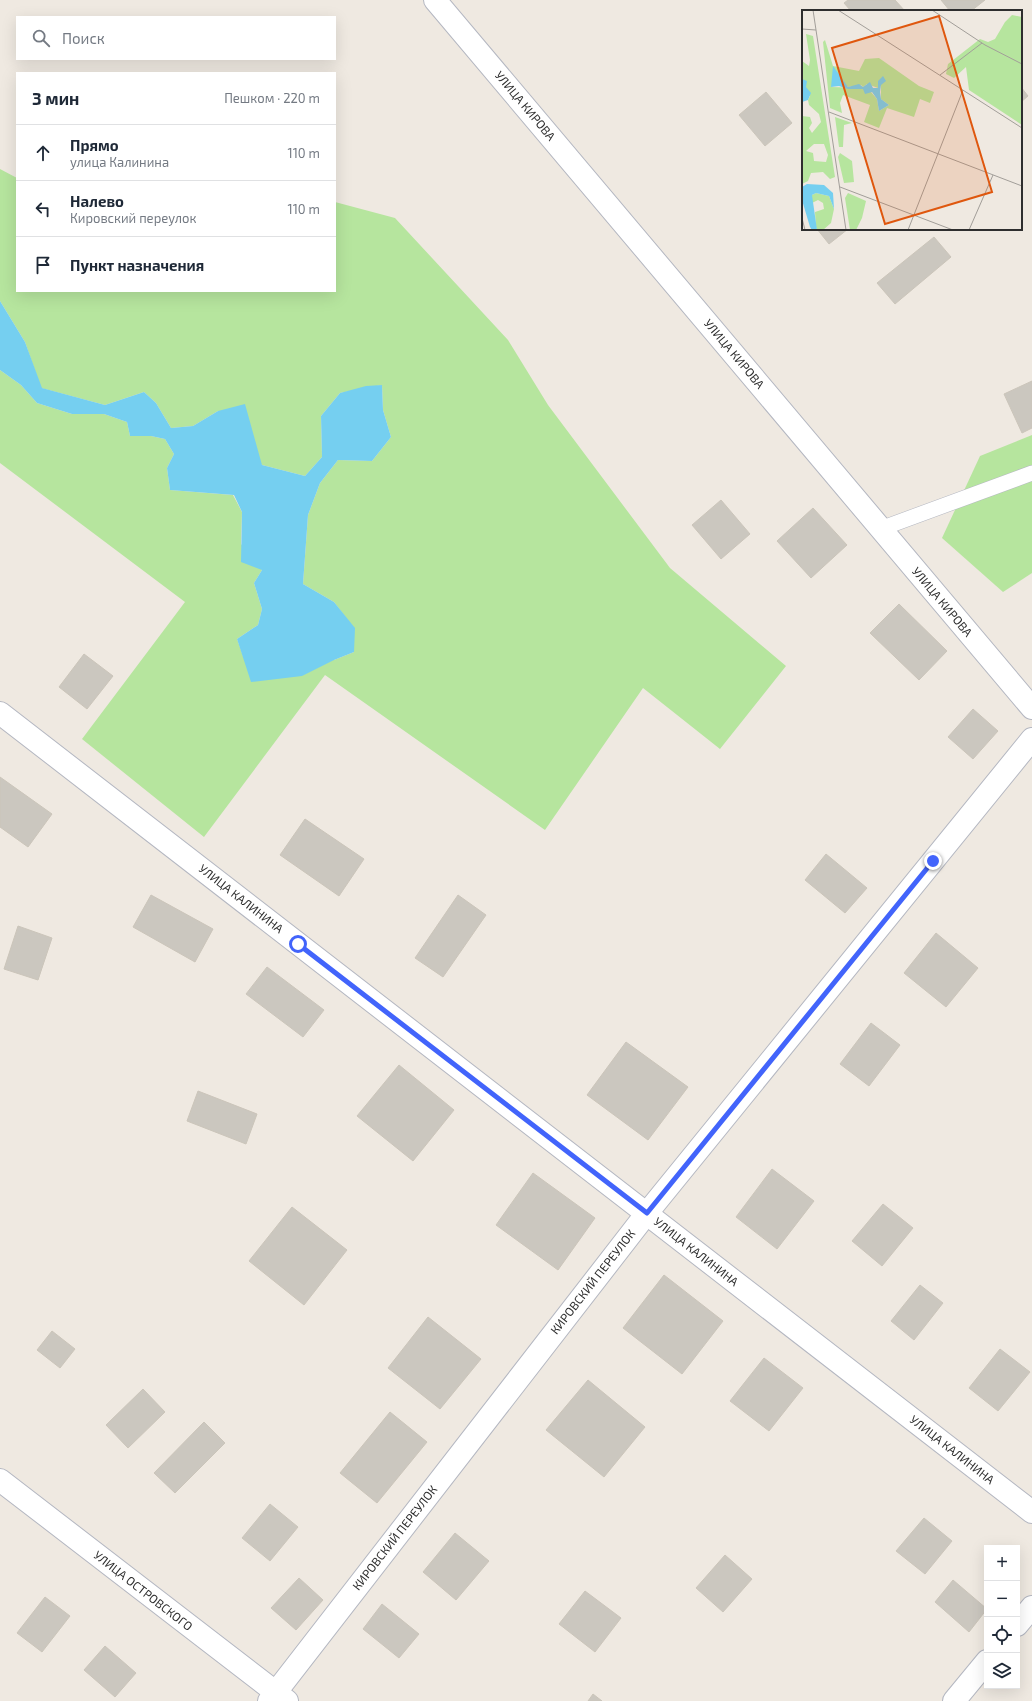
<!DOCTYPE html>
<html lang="ru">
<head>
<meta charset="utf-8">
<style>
	:root { --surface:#fff; --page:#f6f6f7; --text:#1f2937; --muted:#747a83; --line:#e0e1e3 }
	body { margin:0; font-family:"Exo 2",sans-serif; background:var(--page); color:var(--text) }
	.controls { position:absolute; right:12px; bottom:12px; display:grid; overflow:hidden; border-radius:0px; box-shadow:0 4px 16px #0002 }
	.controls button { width:36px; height:36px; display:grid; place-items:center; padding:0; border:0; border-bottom:1px solid var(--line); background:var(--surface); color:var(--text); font:20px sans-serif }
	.stop { position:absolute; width:12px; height:12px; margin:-9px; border:3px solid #4264fb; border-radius:50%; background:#fff }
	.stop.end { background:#4264fb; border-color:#fff; box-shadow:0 1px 4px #0008 }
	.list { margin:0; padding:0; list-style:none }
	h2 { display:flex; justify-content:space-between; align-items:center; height:52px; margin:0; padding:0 16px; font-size:17px }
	h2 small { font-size:13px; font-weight:400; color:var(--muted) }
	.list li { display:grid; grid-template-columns:26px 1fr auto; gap:12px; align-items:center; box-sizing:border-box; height:56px; padding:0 16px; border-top:1px solid var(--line) }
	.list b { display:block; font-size:15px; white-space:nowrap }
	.list p { margin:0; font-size:13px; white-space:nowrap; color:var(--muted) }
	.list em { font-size:13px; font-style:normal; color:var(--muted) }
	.icon { flex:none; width:22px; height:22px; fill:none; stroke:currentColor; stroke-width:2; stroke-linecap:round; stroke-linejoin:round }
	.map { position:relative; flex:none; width:1032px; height:1701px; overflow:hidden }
	.search { position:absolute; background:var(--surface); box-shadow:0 4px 16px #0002; left:16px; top:16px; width:320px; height:44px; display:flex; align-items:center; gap:10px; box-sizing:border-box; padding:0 14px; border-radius:0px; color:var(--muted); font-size:15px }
	.panel { position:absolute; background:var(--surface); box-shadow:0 4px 16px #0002; left:16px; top:72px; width:320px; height:220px; border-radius:0px }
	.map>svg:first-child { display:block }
	.green { fill:#b6e59e }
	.water { fill:#75cff0 }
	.building { fill:#cbc7bf; stroke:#cbc5ba }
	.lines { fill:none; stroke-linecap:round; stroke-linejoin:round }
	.service-casing { stroke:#b4b7c1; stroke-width:16 }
	.minor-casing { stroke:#b4b7c1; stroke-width:24 }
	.service { stroke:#fff; stroke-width:15 }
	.minor { stroke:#fff; stroke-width:22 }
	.route { stroke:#4264fb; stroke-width:5 }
	.labels { text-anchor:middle; stroke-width:4; stroke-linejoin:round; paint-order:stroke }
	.street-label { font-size:12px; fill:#2e2e2e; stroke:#fff }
	.inset-road { fill:none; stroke:#a29e99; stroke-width:1 }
	.view { fill:#df570e; fill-opacity:0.15; stroke:#df570e; stroke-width:2 }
	.inset-edge { fill:none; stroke:#2e2e2e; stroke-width:2 }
</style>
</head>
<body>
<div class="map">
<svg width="1032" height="1701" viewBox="0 0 1032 1701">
	<rect width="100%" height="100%" fill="#efe9e1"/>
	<g class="green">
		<polygon points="0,169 17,178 17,291 335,291 335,202 395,218 508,340 548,405 670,568 786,666 720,749 643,688 545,830 325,675 204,837 82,739 185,602 0,463 0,370 21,385 37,403 72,414 104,414 127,422 130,436 151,436 165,439 174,454 167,468 170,490 233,495 242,512 241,544 262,570 254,583 262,609 258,625 237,639 243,656 334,660 354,652 354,628 334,602 303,584 308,515 320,483 338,460 372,461 391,437 383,410 382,385 340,393 321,416 322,457 305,476 262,465 218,411 193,426 171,428 156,403 144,392 105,405 41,388 25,342 0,301"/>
		<polygon points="1032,435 1032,573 1003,592 942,538 980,456"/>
	</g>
	<polygon class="water" points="0,301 25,342 42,388 105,405 144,392 156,403 171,428 193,426 218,411 245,404 262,465 305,476 322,457 321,416 340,393 366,386 382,385 383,410 391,437 372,461 338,460 320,483 308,515 303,584 334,602 355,628 354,652 334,660 302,676 251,682 237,639 258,625 262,609 254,583 262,570 241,562 242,512 234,495 170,490 167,468 174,454 165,439 151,436 130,436 127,422 104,414 72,414 37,403 21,385 0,370"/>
	<g class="building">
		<polygon points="848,0 895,0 905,11 851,11 844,3"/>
		<polygon points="941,0 985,0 971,11 950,11"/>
		<polygon points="1021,87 1028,96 1021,102"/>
		<polygon points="766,92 792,123 765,146 739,115"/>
		<polygon points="817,229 848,229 829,244"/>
		<polygon points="934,237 951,257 895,304 877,283"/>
		<polygon points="1032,381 1032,428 1022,433 1004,394"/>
		<polygon points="721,500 750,534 721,559 692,525"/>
		<polygon points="813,508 847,545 811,578 777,541"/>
		<polygon points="899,604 947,651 919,680 870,633"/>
		<polygon points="84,654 113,676 87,709 59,687"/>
		<polygon points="973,709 998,731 973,759 948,737"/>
		<polygon points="0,777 52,814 28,847 0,827"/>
		<polygon points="305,819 364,859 339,896 280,855"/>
		<polygon points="826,854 867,888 845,913 805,880"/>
		<polygon points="151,895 213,929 195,962 133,927"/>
		<polygon points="458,895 486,915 443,977 415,958"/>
		<polygon points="18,926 52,938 38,980 4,969"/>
		<polygon points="936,933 978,968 946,1007 904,973"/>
		<polygon points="267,967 324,1010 303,1037 246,994"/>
		<polygon points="871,1023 900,1045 869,1086 840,1064"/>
		<polygon points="626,1042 688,1087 648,1140 587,1095"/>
		<polygon points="399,1065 454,1110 413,1161 357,1116"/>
		<polygon points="198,1091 257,1114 246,1144 187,1121"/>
		<polygon points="772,1169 814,1201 777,1249 736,1217"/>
		<polygon points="533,1173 595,1218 558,1270 496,1225"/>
		<polygon points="883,1204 913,1228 882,1266 852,1241"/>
		<polygon points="292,1207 347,1250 304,1305 249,1261"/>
		<polygon points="664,1275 723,1321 682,1374 623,1328"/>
		<polygon points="920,1285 943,1303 914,1340 891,1321"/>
		<polygon points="428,1317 481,1359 440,1409 388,1368"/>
		<polygon points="52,1331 75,1349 60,1368 37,1350"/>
		<polygon points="1000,1349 1030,1372 998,1411 969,1388"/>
		<polygon points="764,1358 803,1388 769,1431 730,1401"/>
		<polygon points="588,1380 645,1427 604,1477 546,1430"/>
		<polygon points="143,1389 165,1412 128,1448 106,1425"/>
		<polygon points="390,1412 427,1442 377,1503 340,1473"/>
		<polygon points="204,1422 225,1443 175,1493 154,1473"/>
		<polygon points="270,1504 298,1527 270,1561 242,1538"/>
		<polygon points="924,1518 952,1541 925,1574 896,1551"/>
		<polygon points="455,1533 489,1561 456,1600 423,1572"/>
		<polygon points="725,1555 752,1579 723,1612 696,1588"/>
		<polygon points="299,1578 323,1600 296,1630 271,1608"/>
		<polygon points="953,1580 987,1609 969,1632 935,1602"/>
		<polygon points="585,1591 621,1618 595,1652 559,1624"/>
		<polygon points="45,1597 70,1616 42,1652 17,1633"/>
		<polygon points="382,1604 419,1634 399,1658 363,1629"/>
		<polygon points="105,1646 136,1673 115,1697 84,1670"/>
		<polygon points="593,1694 602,1701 588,1701"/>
	</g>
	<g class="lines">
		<defs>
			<polyline id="service" points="880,529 1032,473"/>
			<g id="minor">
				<polyline points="435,0 1032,708"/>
				<polyline points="0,713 1032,1512"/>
				<polyline points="0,1480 287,1701"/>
				<polyline points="1017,1625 1032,1607"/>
				<polyline points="269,1701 647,1213 1032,739"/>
				<polyline points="954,1701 987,1661"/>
			</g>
		</defs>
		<use href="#service" class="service-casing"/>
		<use href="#minor" class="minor-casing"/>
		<use href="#service" class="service"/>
		<use href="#minor" class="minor"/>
	</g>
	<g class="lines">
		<polyline class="route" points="298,944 647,1213 933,861"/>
	</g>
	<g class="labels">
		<g class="street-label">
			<text transform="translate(525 106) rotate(50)" y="4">УЛИЦА КИРОВА</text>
			<text transform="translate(734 354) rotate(50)" y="4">УЛИЦА КИРОВА</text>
			<text transform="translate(942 602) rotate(50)" y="4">УЛИЦА КИРОВА</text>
			<text transform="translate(241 899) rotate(38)" y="4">УЛИЦА КАЛИНИНА</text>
			<text transform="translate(696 1252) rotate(38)" y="4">УЛИЦА КАЛИНИНА</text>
			<text transform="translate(593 1282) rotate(-52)" y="4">КИРОВСКИЙ ПЕРЕУЛОК</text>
			<text transform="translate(952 1450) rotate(38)" y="4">УЛИЦА КАЛИНИНА</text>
			<text transform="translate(395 1538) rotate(-52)" y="4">КИРОВСКИЙ ПЕРЕУЛОК</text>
			<text transform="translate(143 1591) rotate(38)" y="4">УЛИЦА ОСТРОВСКОГО</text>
		</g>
	</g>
	<g transform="translate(802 10)">
		<rect width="220" height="220" fill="#efe9e1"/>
		<path d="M210 5 220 7V115L167 80 164 57 152 68 144 64 146 54 178 29 186 32 193 29 203 12ZM4 24 11 26 33 167 28 169 21 162 9 163 6 171 0 174V106L8 107 10 113 7 118 10 123 19 112 17 104 7 95 6 90 8 86 0 69V51L7 56 8 50ZM12 134H22L26 145 24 152 12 151 11 143 4 141ZM23 30 31 56 57 61 63 49 77 48 117 76 132 82 128 93 118 89 112 107 85 98 77 118 62 112 68 95 41 85 38 93 40 103 28 98 21 32ZM36 66 46 77 59 75 61 77 65 74 76 78 79 75V89L87 95 77 101 75 89 69 82 61 78 29 77ZM33 107 50 113 42 115 41 137H37ZM38 143 50 151 52 172 42 173 36 147ZM14 183 27 186 32 199 29 213 21 220H15L14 217 13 202 22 199 21 193 16 190 10 193V185ZM46 183 64 191 60 208 54 220H48L43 188Z" fill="#b6e59e" fill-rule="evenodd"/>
		<path d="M31 56 46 77 57 74 61 77 68 72 71 78H76V71L81 66 84 71 79 75 78 82 79 89 87 95 77 101 75 89 70 82 63 84 61 79H46L37 76 29 77ZM0 69 5 71 4 77 9 83 6 90 0 92ZM5 174 22 175 31 183 32 199 27 186 14 183 10 185 15 220H10L8 217 0 190V177Z" fill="#75cff0"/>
		<path class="inset-road" d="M11 0 44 220M36 0 220 118M130 0 183 35 220 54M0 19 14 20M138 65 180 33M27 102 220 176M38 177 151 220M0 208 3 220M106 220 161 80M167 220 191 165"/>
		<path class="view" d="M137 6 190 182 83 214 30 38Z"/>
		<rect width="220" height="220" class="inset-edge"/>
	</g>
</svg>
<div class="controls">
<button>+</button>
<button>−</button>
<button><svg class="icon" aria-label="locate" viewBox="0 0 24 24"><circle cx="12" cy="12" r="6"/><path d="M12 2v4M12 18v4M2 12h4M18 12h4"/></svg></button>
<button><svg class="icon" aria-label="layers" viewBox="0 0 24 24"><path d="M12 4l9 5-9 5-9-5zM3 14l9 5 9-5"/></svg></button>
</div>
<div class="stop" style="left:298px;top:944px"></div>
<div class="stop end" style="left:933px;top:861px"></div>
<div class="search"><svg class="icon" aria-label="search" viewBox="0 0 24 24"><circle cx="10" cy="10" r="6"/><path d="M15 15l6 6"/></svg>Поиск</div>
<section class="panel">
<h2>3 мин<small>Пешком · 220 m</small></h2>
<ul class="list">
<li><svg class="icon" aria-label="ahead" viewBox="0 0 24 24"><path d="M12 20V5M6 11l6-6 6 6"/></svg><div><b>Прямо</b><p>улица Калинина</p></div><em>110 m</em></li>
<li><svg class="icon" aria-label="left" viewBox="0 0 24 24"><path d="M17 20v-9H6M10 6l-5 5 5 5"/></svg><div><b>Налево</b><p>Кировский переулок</p></div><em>110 m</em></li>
<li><svg class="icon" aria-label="arrive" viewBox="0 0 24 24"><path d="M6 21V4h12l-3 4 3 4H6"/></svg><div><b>Пункт назначения</b></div></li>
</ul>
</section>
</div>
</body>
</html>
